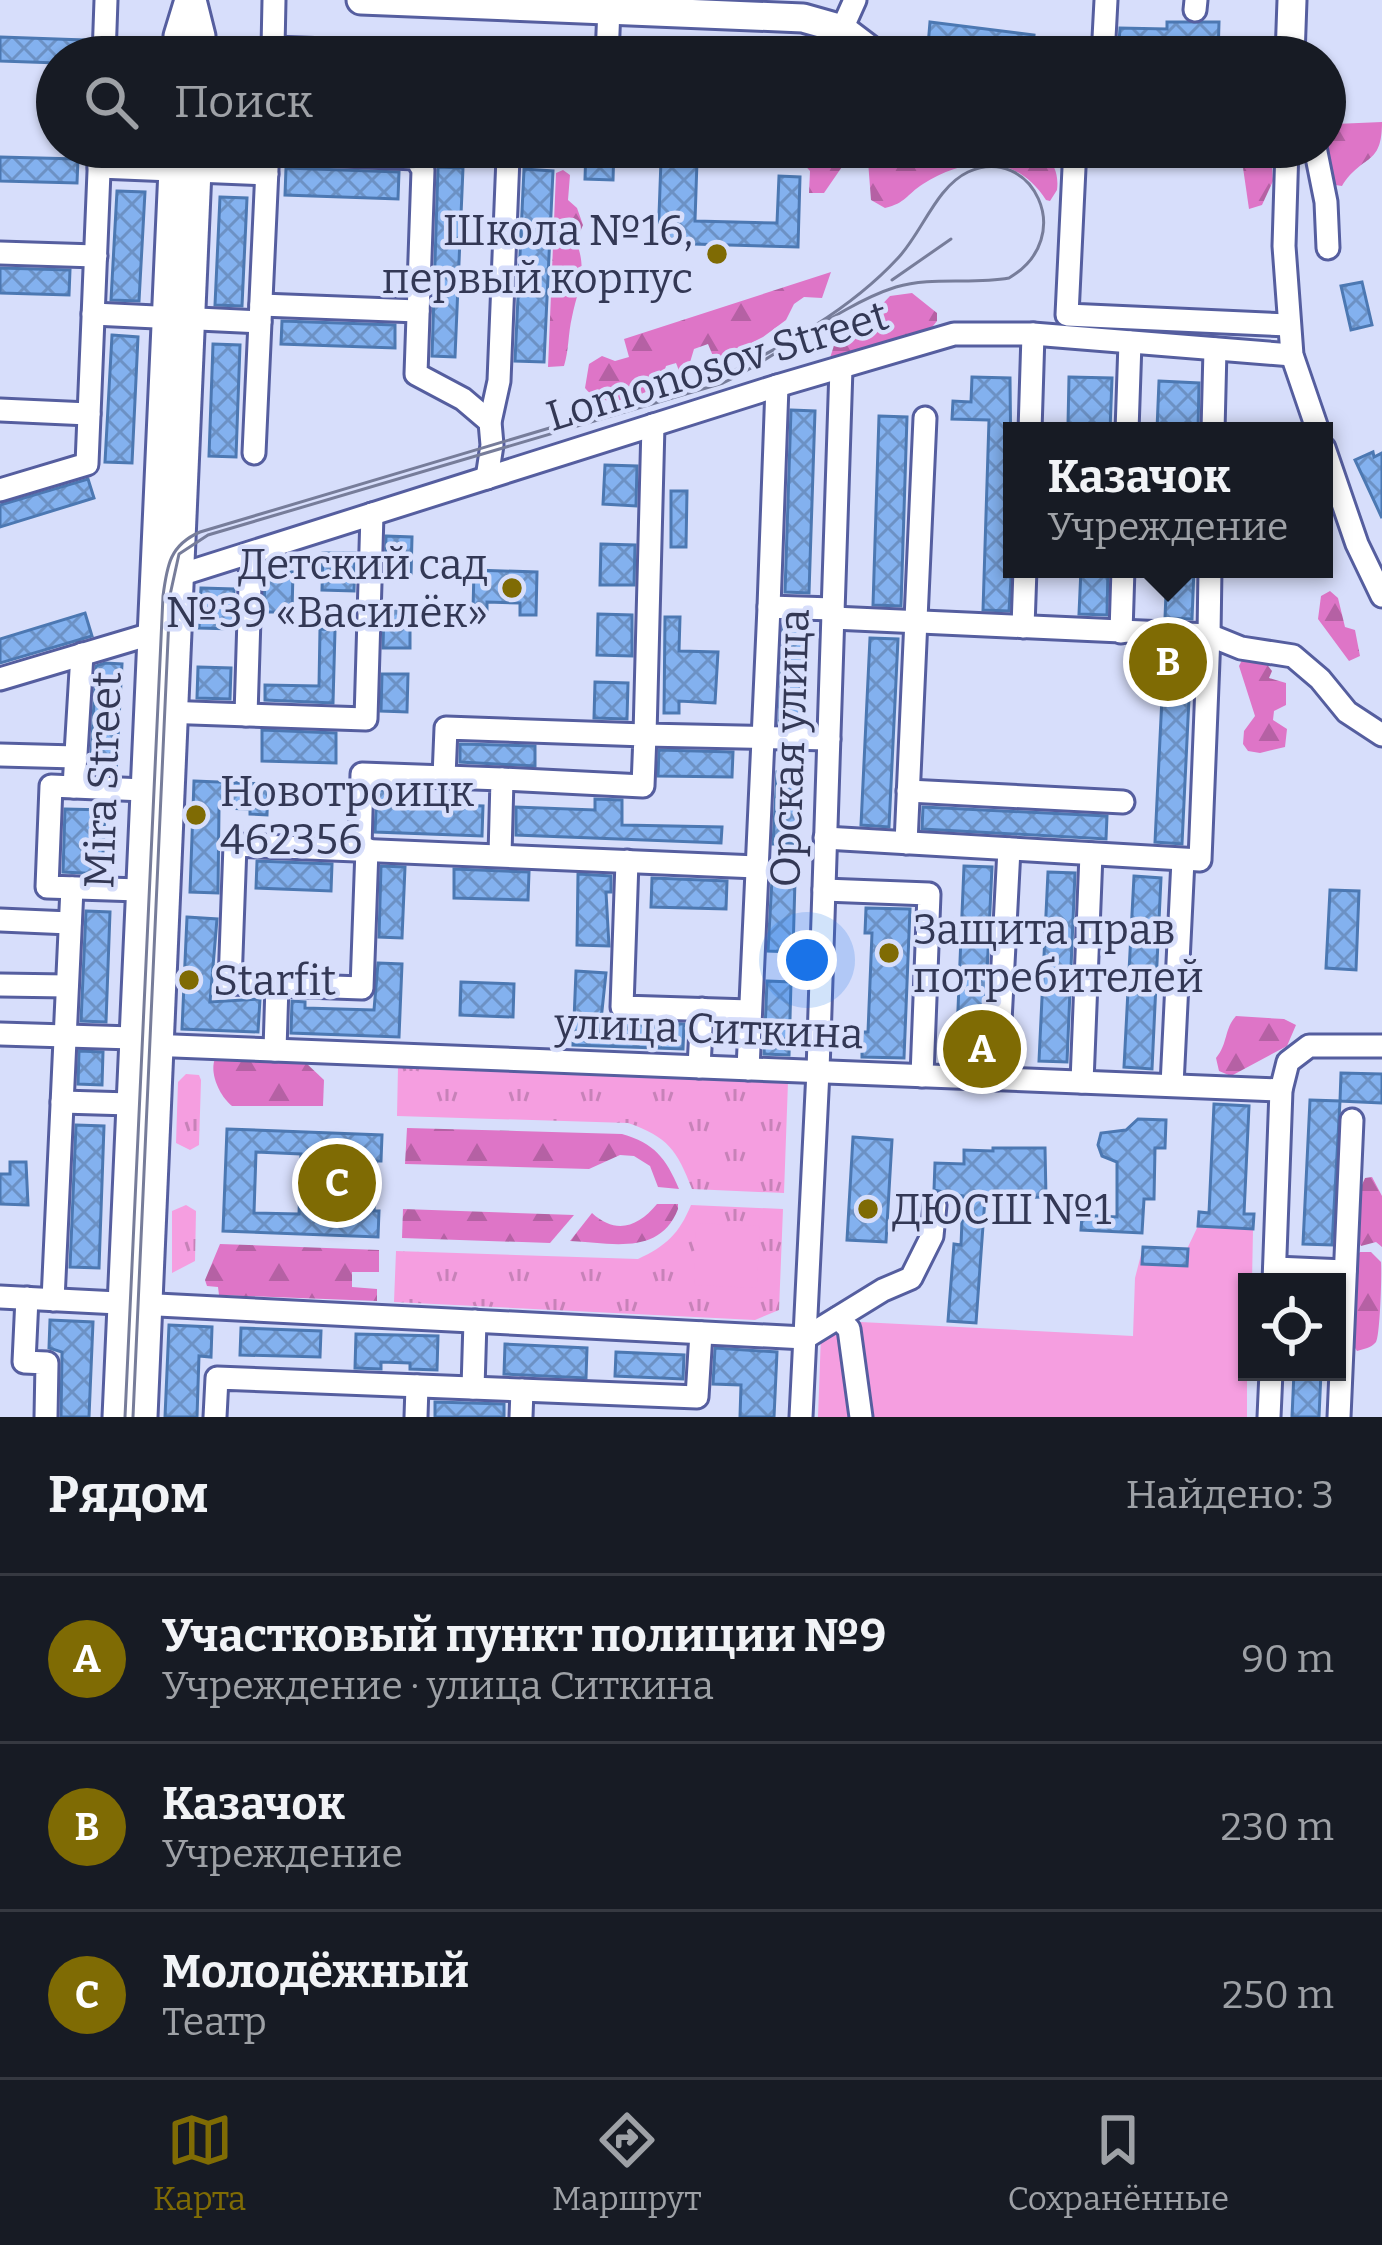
<!DOCTYPE html>
<html lang="ru">
<head>
<meta charset="utf-8">
<style>
	:root { --surface:#171b24; --page:#20242c; --text:#f1f3f6; --muted:#9ea1a6; --line:#363941; --accent:#7f6b04 }
	body { margin:0; font-family:Bitter,serif; background:var(--page); color:var(--text) }
	.controls { position:absolute; right:36px; bottom:36px; display:grid; overflow:hidden; border-radius:0px; box-shadow:0 3px 9px #0004 }
	.controls button { width:108px; height:108px; display:grid; place-items:center; padding:0; border:0; border-bottom:3px solid var(--line); background:var(--surface); color:var(--text); font:60px sans-serif }
	.you { position:absolute; left:807px; top:960px; width:42px; height:42px; margin:-30px; border:9px solid #fff; border-radius:50%; background:#1a73e8; box-shadow:0 0 0 18px #1a73e833 }
	.badge { display:grid; place-items:center; width:78px; height:78px; border-radius:50%; background:var(--accent); color:#fff; font-size:39px; font-weight:700 }
	.pin { position:absolute; translate:-50% -50%; border:6px solid #fff; box-shadow:0 3px 12px #0006 }
	.popup { position:absolute; left:1003px; top:422px; width:330px; height:156px; box-sizing:border-box; display:grid; place-content:center; border-radius:0px; background:var(--surface); filter:drop-shadow(0 3px 9px #0005); font-size:39px; white-space:nowrap; color:var(--muted) }
	.popup b { font-size:45px; color:var(--text) }
	.popup::after { content:''; position:absolute; left:50%; top:100%; margin-left:-24px; border:24px solid transparent; border-top-color:var(--surface) }
	.list { margin:0; padding:0; list-style:none }
	h2 { display:flex; justify-content:space-between; align-items:center; height:156px; margin:0; padding:0 48px; font-size:51px }
	h2 small { font-size:39px; font-weight:400; color:var(--muted) }
	.list li { display:grid; grid-template-columns:78px 1fr auto; gap:36px; align-items:center; box-sizing:border-box; height:168px; padding:0 48px; border-top:3px solid var(--line) }
	.list b { display:block; font-size:45px; white-space:nowrap }
	.list p { margin:0; font-size:39px; white-space:nowrap; color:var(--muted) }
	.list em { font-size:39px; font-style:normal; color:var(--muted) }
	.icon { flex:none; width:66px; height:66px; fill:none; stroke:currentColor; stroke-width:2; stroke-linecap:round; stroke-linejoin:round }
	.map { position:relative; flex:none; width:1382px; height:1417px; overflow:hidden }
	.search { position:absolute; background:var(--surface); box-shadow:0 3px 9px #0004; left:36px; right:36px; top:36px; height:132px; display:flex; align-items:center; gap:30px; box-sizing:border-box; padding:0 42px; border-radius:66px; color:var(--muted); font-size:45px }
	.sheet { height:660px; background:var(--surface) }
	nav { display:flex; justify-content:space-around; align-items:center; box-sizing:border-box; height:168px; border-top:3px solid var(--line); background:var(--surface); font-size:33px; color:var(--muted) }
	nav a { display:grid; justify-items:center; gap:6px }
	nav .on { color:var(--accent) }
	.map>svg:first-child { display:block }
	.grass { fill:url(#grass-tufts) }
	.forest { fill:url(#forest-firs) }
	.park { fill:#f59ee0 }
	.building { fill:url(#building-cross-hatch); stroke:#4c78b2; stroke-width:3; fill-rule:evenodd }
	.lines { fill:none; stroke-linecap:round; stroke-linejoin:round }
	.minor-casing { stroke:#555e9f; stroke-width:27 }
	.major-casing { stroke:#555e9f; stroke-width:33 }
	.minor { stroke:#fff; stroke-width:21 }
	.major { stroke:#fff; stroke-width:27 }
	.tram { stroke:#777d9a; stroke-width:3 }
	.poi-dot { fill:#7f6b04; stroke:#d7defb; stroke-width:4.5 }
	.labels { text-anchor:middle; stroke-width:9; stroke-linejoin:round; paint-order:stroke }
	.poi-label { font-size:42px; fill:#333855; stroke:#d7defb; text-anchor:start }
	.street-label { font-size:42px; fill:#333855; stroke:#d7defb }
</style>
</head>
<body>
<div class="map">
<svg width="1382" height="1417" viewBox="0 0 1382 1417">
	<defs>
		<pattern id="grass-tufts" width="24" height="20" patternUnits="userSpaceOnUse" patternTransform="scale(3)"><rect width="24" height="20" fill="#f59ee0"/><path d="M3 7l-1-3M5 7V3M7 7l1-3M15 17l-1-3M17 17v-4M19 17l1-3" fill="none" stroke="#c782b8"/></pattern>
		<pattern id="forest-firs" width="22" height="20" patternUnits="userSpaceOnUse" patternTransform="scale(3)"><rect width="22" height="20" fill="#de75c7"/><path d="M5 1l3.5 6h-7zM16 11l3.5 6h-7z" fill="#b561a4"/></pattern>
		<pattern id="building-cross-hatch" width="8" height="8" patternUnits="userSpaceOnUse" patternTransform="scale(3)"><rect width="8" height="8" fill="#83b1ef"/><path d="M0 0l8 8M0 8l8-8" fill="none" stroke="#6c91c4"/></pattern>
	</defs>
	<rect width="100%" height="100%" fill="#d7defb"/>
	<g class="grass">
		<path d="M398 1067 788 1082 784 1193 692 1189C677 1150 668 1137 628 1123L397 1116Z"/>
		<polygon points="186,1074 199,1075 201,1080 199,1145 190,1150 176,1143 178,1082"/>
		<polygon points="186,1205 196,1211 195,1261 172,1273 172,1211"/>
		<path d="M691 1205 783 1209 779 1310 755 1320 394 1302 396 1251 638 1259C666 1246 679 1234 691 1205Z"/>
	</g>
	<g class="forest">
		<path d="M1335 103V124L1382 122C1382 167 1363 153 1342 186L1329 184 1326 104Z"/>
		<polygon points="801,147 848,147 846,161 824,193 809,193 810,171 800,160"/>
		<path d="M949 147C985 147 1064 133 1057 190L1050 201 1046 200C1015 152 966 157 923 184 906 195 906 203 885 208L871 200 868 161 874 149 938 152Z"/>
		<polygon points="1240,147 1263,147 1271,153 1273,181 1262,205 1249,209"/>
		<path d="M563 170 570 175 568 200 577 208 583 225 576 241C588 271 578 288 572 317 568 334 569 350 564 366L548 367 556 173Z"/>
		<path d="M831 272 822 298 804 297 794 304 786 320 763 337 715 361 708 344 694 349 688 369 680 373 676 363 666 366 660 386C637 396 604 412 585 388L589 364 602 356 615 361 629 357 624 339Z"/>
		<polygon points="912,293 937,313 937,321 929,331 835,363 830,358 836,339 873,333 874,313 890,296"/>
		<polygon points="1330,591 1338,598 1345,627 1355,630 1360,656 1349,661 1318,619 1321,596"/>
		<polygon points="1243,658 1263,659 1272,671 1269,678 1286,683 1286,705 1274,711 1273,720 1287,729 1285,747 1260,753 1248,751 1243,744 1244,731 1255,716 1239,666"/>
		<path d="M1236 1016 1284 1019 1296 1025 1287 1046 1231 1076 1219 1071 1216 1058C1228 1044 1224 1029 1236 1016Z"/>
		<path d="M215 1059 305 1062 324 1080 323 1106H232C220 1097 209 1073 215 1059Z"/>
		<path d="M407 1128 622 1134C654 1143 666 1158 679 1189L658 1187 650 1166 634 1156 620 1155 589 1169 405 1164Z"/>
		<path d="M1372 1177 1382 1196V1247L1376 1242 1361 1246C1349 1227 1356 1197 1365 1178Z"/>
		<path d="M657 1204H678V1209C660 1256 611 1243 570 1241L592 1213C616 1235 638 1227 657 1204Z"/>
		<polygon points="403,1209 574,1215 550,1243 402,1238"/>
		<polygon points="220,1244 379,1250 379,1272 352,1272 352,1287 377,1289 377,1301 219,1295 218,1287 207,1286 205,1280"/>
		<path d="M1360 1252H1371L1381 1262C1382 1274 1380 1336 1376 1342 1371 1348 1364 1349 1357 1351L1351 1342 1357 1294 1350 1262Z"/>
	</g>
	<g class="park">
		<polygon points="696,1223 760,1226 757,1288 694,1285"/>
		<polygon points="1198,1226 1253,1229 1252,1282 1247,1282 1247,1417 818,1417 821,1335 841,1321 1133,1336 1135,1278 1143,1247 1187,1249"/>
	</g>
	<g class="building">
		<polygon points="930,22 1034,35 1032,57 928,46"/>
		<polygon points="1167,22 1219,22 1218,57 1118,57 1120,28 1167,29"/>
		<polygon points="0,37 84,40 84,57 57,57 57,63 0,61"/>
		<polygon points="586,147 614,147 613,180 585,179"/>
		<polygon points="0,157 78,159 77,183 0,181"/>
		<polygon points="661,160 697,161 695,221 777,223 779,176 800,177 798,247 658,243"/>
		<polygon points="438,167 463,168 455,357 432,356"/>
		<polygon points="286,168 399,172 398,199 285,195"/>
		<polygon points="524,169 553,171 544,362 515,361"/>
		<polygon points="117,191 145,192 139,301 111,300"/>
		<polygon points="220,197 247,198 242,306 215,305"/>
		<polygon points="0,268 70,270 69,295 0,293"/>
		<polygon points="1362,282 1372,325 1351,330 1341,286"/>
		<polygon points="282,321 395,325 395,348 281,344"/>
		<polygon points="112,335 138,337 132,463 105,462"/>
		<polygon points="213,344 240,345 236,457 209,456"/>
		<polygon points="972,377 1010,378 1012,562 1009,611 983,610 989,420 952,419 953,401 971,402"/>
		<polygon points="1069,377 1112,378 1110,431 1086,431 1086,425 1068,425"/>
		<polygon points="1159,381 1199,383 1198,431 1157,429"/>
		<polygon points="791,410 815,411 809,593 785,592"/>
		<polygon points="879,416 907,417 901,606 873,605"/>
		<polygon points="1373,452 1374,457 1382,453 1382,518 1355,460"/>
		<polygon points="605,465 637,466 636,506 603,504"/>
		<polygon points="88,479 94,498 0,527 0,505"/>
		<polygon points="671,491 687,491 686,547 671,547"/>
		<polygon points="386,536 412,537 411,576 385,575"/>
		<polygon points="601,544 635,545 634,585 600,585"/>
		<polygon points="323,553 355,553 354,591 322,590"/>
		<polygon points="1081,569 1108,569 1107,615 1079,614"/>
		<polygon points="1167,569 1194,569 1192,619 1165,618"/>
		<polygon points="474,570 537,572 536,615 520,615 520,603 487,602 487,611 473,610"/>
		<polygon points="265,571 293,572 292,612 264,612"/>
		<polygon points="201,588 234,589 233,629 199,628"/>
		<polygon points="384,608 410,608 410,648 383,648"/>
		<polygon points="85,613 92,636 0,663 0,639"/>
		<polygon points="598,614 632,615 632,656 597,655"/>
		<polygon points="665,617 680,617 679,651 718,652 715,703 679,701 679,713 664,713"/>
		<polygon points="783,622 808,623 805,723 779,723"/>
		<polygon points="320,629 335,630 333,703 265,700 265,685 319,686"/>
		<polygon points="870,638 898,639 889,827 861,825"/>
		<polygon points="1164,656 1191,657 1182,844 1155,842"/>
		<polygon points="105,663 122,664 116,774 90,773 96,666"/>
		<polygon points="198,667 231,668 230,699 197,698"/>
		<polygon points="382,674 408,674 407,712 381,711"/>
		<polygon points="595,682 628,683 627,719 594,718"/>
		<polygon points="262,730 336,733 336,763 262,761"/>
		<polygon points="460,744 535,746 535,766 460,762"/>
		<polygon points="659,750 733,752 732,777 658,776"/>
		<polygon points="777,772 799,773 797,844 773,844"/>
		<polygon points="194,781 268,784 267,815 250,814 250,809 219,808 218,893 190,892"/>
		<polygon points="377,790 394,790 394,803 483,806 482,836 375,832"/>
		<polygon points="595,799 622,800 622,825 722,827 721,843 516,835 516,807 595,810"/>
		<polygon points="923,807 1107,816 1106,839 922,829"/>
		<polygon points="65,809 105,810 102,874 63,872"/>
		<polygon points="257,861 332,864 331,891 256,888"/>
		<polygon points="381,866 405,867 402,938 379,937"/>
		<polygon points="964,866 992,867 983,1058 956,1057"/>
		<polygon points="454,869 529,872 528,900 454,898"/>
		<polygon points="1048,872 1075,873 1067,1062 1039,1061"/>
		<polygon points="578,874 611,876 611,892 606,892 609,946 577,945"/>
		<polygon points="1134,876 1161,878 1152,1069 1124,1067"/>
		<polygon points="652,878 727,881 726,909 651,907"/>
		<polygon points="772,879 795,880 793,952 768,951"/>
		<polygon points="1330,890 1359,891 1356,970 1326,968"/>
		<polygon points="866,908 910,909 904,1058 862,1057 862,1032 868,1032 872,933 865,933"/>
		<polygon points="86,911 110,912 106,1022 81,1021"/>
		<polygon points="187,917 217,919 210,1002 260,999 258,1032 182,1029"/>
		<polygon points="378,963 402,964 399,1037 291,1033 292,1001 305,1002 305,1008 374,1010"/>
		<polygon points="576,971 606,973 601,1020 684,1024 683,1049 573,1045"/>
		<polygon points="767,981 791,982 789,1055 764,1054"/>
		<polygon points="461,982 514,984 513,1017 460,1015"/>
		<polygon points="79,1051 103,1052 102,1085 78,1084"/>
		<polygon points="1341,1073 1382,1074 1382,1103 1340,1101"/>
		<polygon points="1310,1100 1340,1101 1332,1245 1303,1244"/>
		<polygon points="1214,1104 1249,1106 1244,1214 1254,1214 1253,1229 1198,1226 1199,1212 1209,1213"/>
		<polygon points="1138,1119 1166,1120 1165,1148 1155,1148 1154,1199 1144,1199 1142,1233 1081,1230 1082,1215 1117,1217 1117,1162 1102,1156 1098,1145 1101,1133 1126,1130"/>
		<polygon points="76,1125 104,1126 99,1268 70,1267"/>
		<path d="M227 1129 382 1135 381 1161H376L374 1211H379L378 1237 223 1231ZM256 1152 301 1154 299 1214 254 1213Z"/>
		<polygon points="853,1137 892,1140 886,1242 847,1240"/>
		<polygon points="993,1148 1045,1148 1046,1197 985,1198 976,1323 948,1321 954,1244 961,1245 963,1196 934,1190 935,1163 964,1164 964,1150 993,1151"/>
		<polygon points="10,1162 26,1162 28,1205 0,1204 0,1174 10,1174"/>
		<polygon points="1143,1247 1188,1249 1187,1266 1142,1264"/>
		<polygon points="50,1320 93,1322 89,1417 61,1417 62,1352 49,1348"/>
		<polygon points="169,1325 212,1327 211,1357 199,1356 197,1417 165,1417"/>
		<polygon points="241,1328 321,1331 320,1357 240,1355"/>
		<polygon points="356,1334 438,1336 437,1370 410,1369 410,1363 381,1362 381,1369 355,1368"/>
		<polygon points="505,1344 587,1348 586,1378 504,1374"/>
		<polygon points="715,1348 777,1352 774,1417 740,1417 741,1385 713,1384"/>
		<polygon points="616,1352 684,1355 683,1379 615,1376"/>
		<polygon points="1294,1372 1321,1372 1319,1417 1292,1417"/>
		<polygon points="435,1402 504,1404 504,1417 435,1417"/>
	</g>
	<g class="lines">
		<defs>
			<g id="minor">
				<polyline points="1195,10 1196,0"/>
				<polyline points="842,29 855,0"/>
				<polyline points="273,48 274,0"/>
				<polyline points="104,57 106,0"/>
				<polyline points="273,57 273,48 523,57"/>
				<polyline points="607,57 609,8"/>
				<polyline points="1103,57 1106,0"/>
				<polyline points="1075,147 1067,315 1289,325"/>
				<polyline points="1287,147 1284,246 1292,355 1318,431"/>
				<polyline points="1315,147 1326,202 1328,248"/>
				<polyline points="268,152 416,158 423,170 416,374 463,399 490,422"/>
				<polyline points="99,167 267,174"/>
				<polyline points="0,253 96,256"/>
				<polyline points="261,305 418,311"/>
				<polyline points="93,314 260,322"/>
				<polyline points="0,410 89,414"/>
				<polyline points="653,425 645,735 829,739"/>
				<polyline points="1030,431 1033,334"/>
				<polyline points="1127,431 1130,342"/>
				<polyline points="1213,431 1215,349"/>
				<polyline points="1324,448 1357,544 1382,596"/>
				<polyline points="254,453 268,147"/>
				<polyline points="487,478 492,445 490,422 499,381 508,157"/>
				<polyline points="0,490 87,464 100,147"/>
				<polyline points="167,579 777,386 954,334 1033,334 1292,355"/>
				<polyline points="769,607 777,386"/>
				<polyline points="833,618 1209,635 1210,569"/>
				<polyline points="1023,627 1025,569"/>
				<polyline points="1121,632 1123,569"/>
				<polyline points="0,679 151,634"/>
				<polyline points="163,712 366,719 372,514"/>
				<polyline points="246,715 251,553"/>
				<polyline points="0,755 76,757"/>
				<polyline points="444,777 446,728 645,735 643,786 502,779"/>
				<polyline points="74,787 82,654"/>
				<polyline points="908,791 1123,802"/>
				<polyline points="825,838 1200,860 1209,635 1241,648 1293,656 1320,679 1347,712 1382,735"/>
				<polyline points="906,843 925,418"/>
				<polyline points="360,849 362,774 502,779 500,855"/>
				<polyline points="627,861 622,1007 750,1011"/>
				<polyline points="139,890 47,887 51,786 144,790"/>
				<polyline points="824,890 929,894 922,1076"/>
				<polyline points="0,920 70,923"/>
				<polyline points="0,985 67,986"/>
				<polyline points="277,985 362,988 367,849"/>
				<polyline points="0,1034 133,1038"/>
				<polyline points="149,1045 1281,1090"/>
				<polyline points="275,1050 277,985 230,983 235,845 757,867"/>
				<polyline points="699,1067 702,1009"/>
				<polyline points="748,1069 769,607 833,609"/>
				<polyline points="997,1079 1009,849"/>
				<polyline points="1082,1082 1091,854"/>
				<polyline points="1172,1085 1183,860"/>
				<polyline points="62,1102 130,1104"/>
				<polyline points="1275,1268 1345,1271"/>
				<polyline points="1274,1282 1281,1090 1288,1062 1309,1046 1382,1046"/>
				<polyline points="0,1297 805,1338 883,1290 911,1278 932,1236 935,1205"/>
				<polyline points="27,1298 24,1362 47,1363 46,1417"/>
				<polyline points="53,1300 72,888"/>
				<polyline points="838,1318 849,1329 861,1417"/>
				<polyline points="473,1388 475,1321"/>
				<polyline points="215,1417 217,1378 697,1397 701,1333"/>
				<polyline points="416,1417 417,1386"/>
				<polyline points="521,1417 522,1390"/>
				<polyline points="801,1417 818,1071 841,368"/>
				<polyline points="1269,1417 1271,1372"/>
				<polyline points="1339,1417 1352,1120"/>
			</g>
			<g id="major">
				<polyline points="192,0 201,36 201,57"/>
				<polyline points="361,0 803,18 842,29 879,57"/>
				<polyline points="177,57 178,36 189,0"/>
				<polyline points="1290,57 1292,0"/>
				<polyline points="117,1417 174,147"/>
				<polyline points="143,1417 198,147"/>
			</g>
		</defs>
		<use href="#minor" class="minor-casing"/>
		<use href="#major" class="major-casing"/>
		<use href="#minor" class="minor"/>
		<use href="#major" class="major"/>
		<g class="tram">
			<polyline points="892,280 951,239"/>
			<path d="M125 1417 163 596C167 565 170 545 200 532L721 377C784 346 850 310 898 258 922 233 936 187 968 172 1031 143 1079 237 1009 278 972 285 932 276 896 287 839 305 780 356 723 383L208 535 179 554 170 595 133 1417"/>
		</g>
	</g>
	<g class="poi-dot">
		<circle cx="717" cy="254" r="12"/>
		<circle cx="512" cy="588" r="12"/>
		<circle cx="196" cy="815" r="12"/>
		<circle cx="889" cy="953" r="12"/>
		<circle cx="189" cy="980" r="12"/>
		<circle cx="868" cy="1209" r="12"/>
	</g>
	<g class="labels">
		<g class="poi-label">
			<text x="693" y="245" text-anchor="end">Школа №16,<tspan x="693" dy="48">первый корпус</tspan></text>
			<text x="488" y="579" text-anchor="end">Детский сад<tspan x="488" dy="48">№39 «Василёк»</tspan></text>
			<text x="220" y="806">Новотроицк<tspan x="220" dy="48">462356</tspan></text>
			<text x="913" y="944">Защита прав<tspan x="913" dy="48">потребителей</tspan></text>
			<text x="213" y="995">Starfit</text>
			<text x="892" y="1224">ДЮСШ №1</text>
		</g>
		<g class="street-label">
			<text transform="translate(717 365) rotate(-17)" y="15">Lomonosov Street</text>
			<text transform="translate(789 748) rotate(-88)" y="15">Орская улица</text>
			<text transform="translate(102 780) rotate(-88)" y="15">Mira Street</text>
			<text transform="translate(709 1028) rotate(2)" y="15">улица Ситкина</text>
		</g>
	</g>
</svg>
<div class="controls">
<button><svg class="icon" aria-label="locate" viewBox="0 0 24 24"><circle cx="12" cy="12" r="6"/><path d="M12 2v4M12 18v4M2 12h4M18 12h4"/></svg></button>
</div>
<div class="you"></div>
<div class="pin badge" style="left:982px;top:1049px">A</div>
<div class="pin badge" style="left:1168px;top:662px">B</div>
<div class="popup"><b>Казачок</b>Учреждение</div>
<div class="pin badge" style="left:337px;top:1183px">C</div>
<div class="search"><svg class="icon" aria-label="search" viewBox="0 0 24 24"><circle cx="10" cy="10" r="6"/><path d="M15 15l6 6"/></svg>Поиск</div>
</div>
<section class="sheet">
<h2>Рядом<small>Найдено: 3</small></h2>
<ul class="list">
<li><span class="badge">A</span><div><b>Участковый пункт полиции №9</b><p>Учреждение · улица Ситкина</p></div><em>90 m</em></li>
<li><span class="badge">B</span><div><b>Казачок</b><p>Учреждение</p></div><em>230 m</em></li>
<li><span class="badge">C</span><div><b>Молодёжный</b><p>Театр</p></div><em>250 m</em></li>
</ul>
</section>
<nav>
<a class="on"><svg class="icon" aria-label="map" viewBox="0 0 24 24"><path d="M3 6l6-2 6 2 6-2v14l-6 2-6-2-6 2zM9 4v14M15 6v14"/></svg>Карта</a>
<a><svg class="icon" aria-label="directions" viewBox="0 0 24 24"><path d="M12 3l9 9-9 9-9-9zM9 14v-3h6M13 9l2 2-2 2"/></svg>Маршрут</a>
<a><svg class="icon" aria-label="saved" viewBox="0 0 24 24"><path d="M7 4h10v16l-5-4-5 4z"/></svg>Сохранённые</a>
</nav>
</body>
</html>
